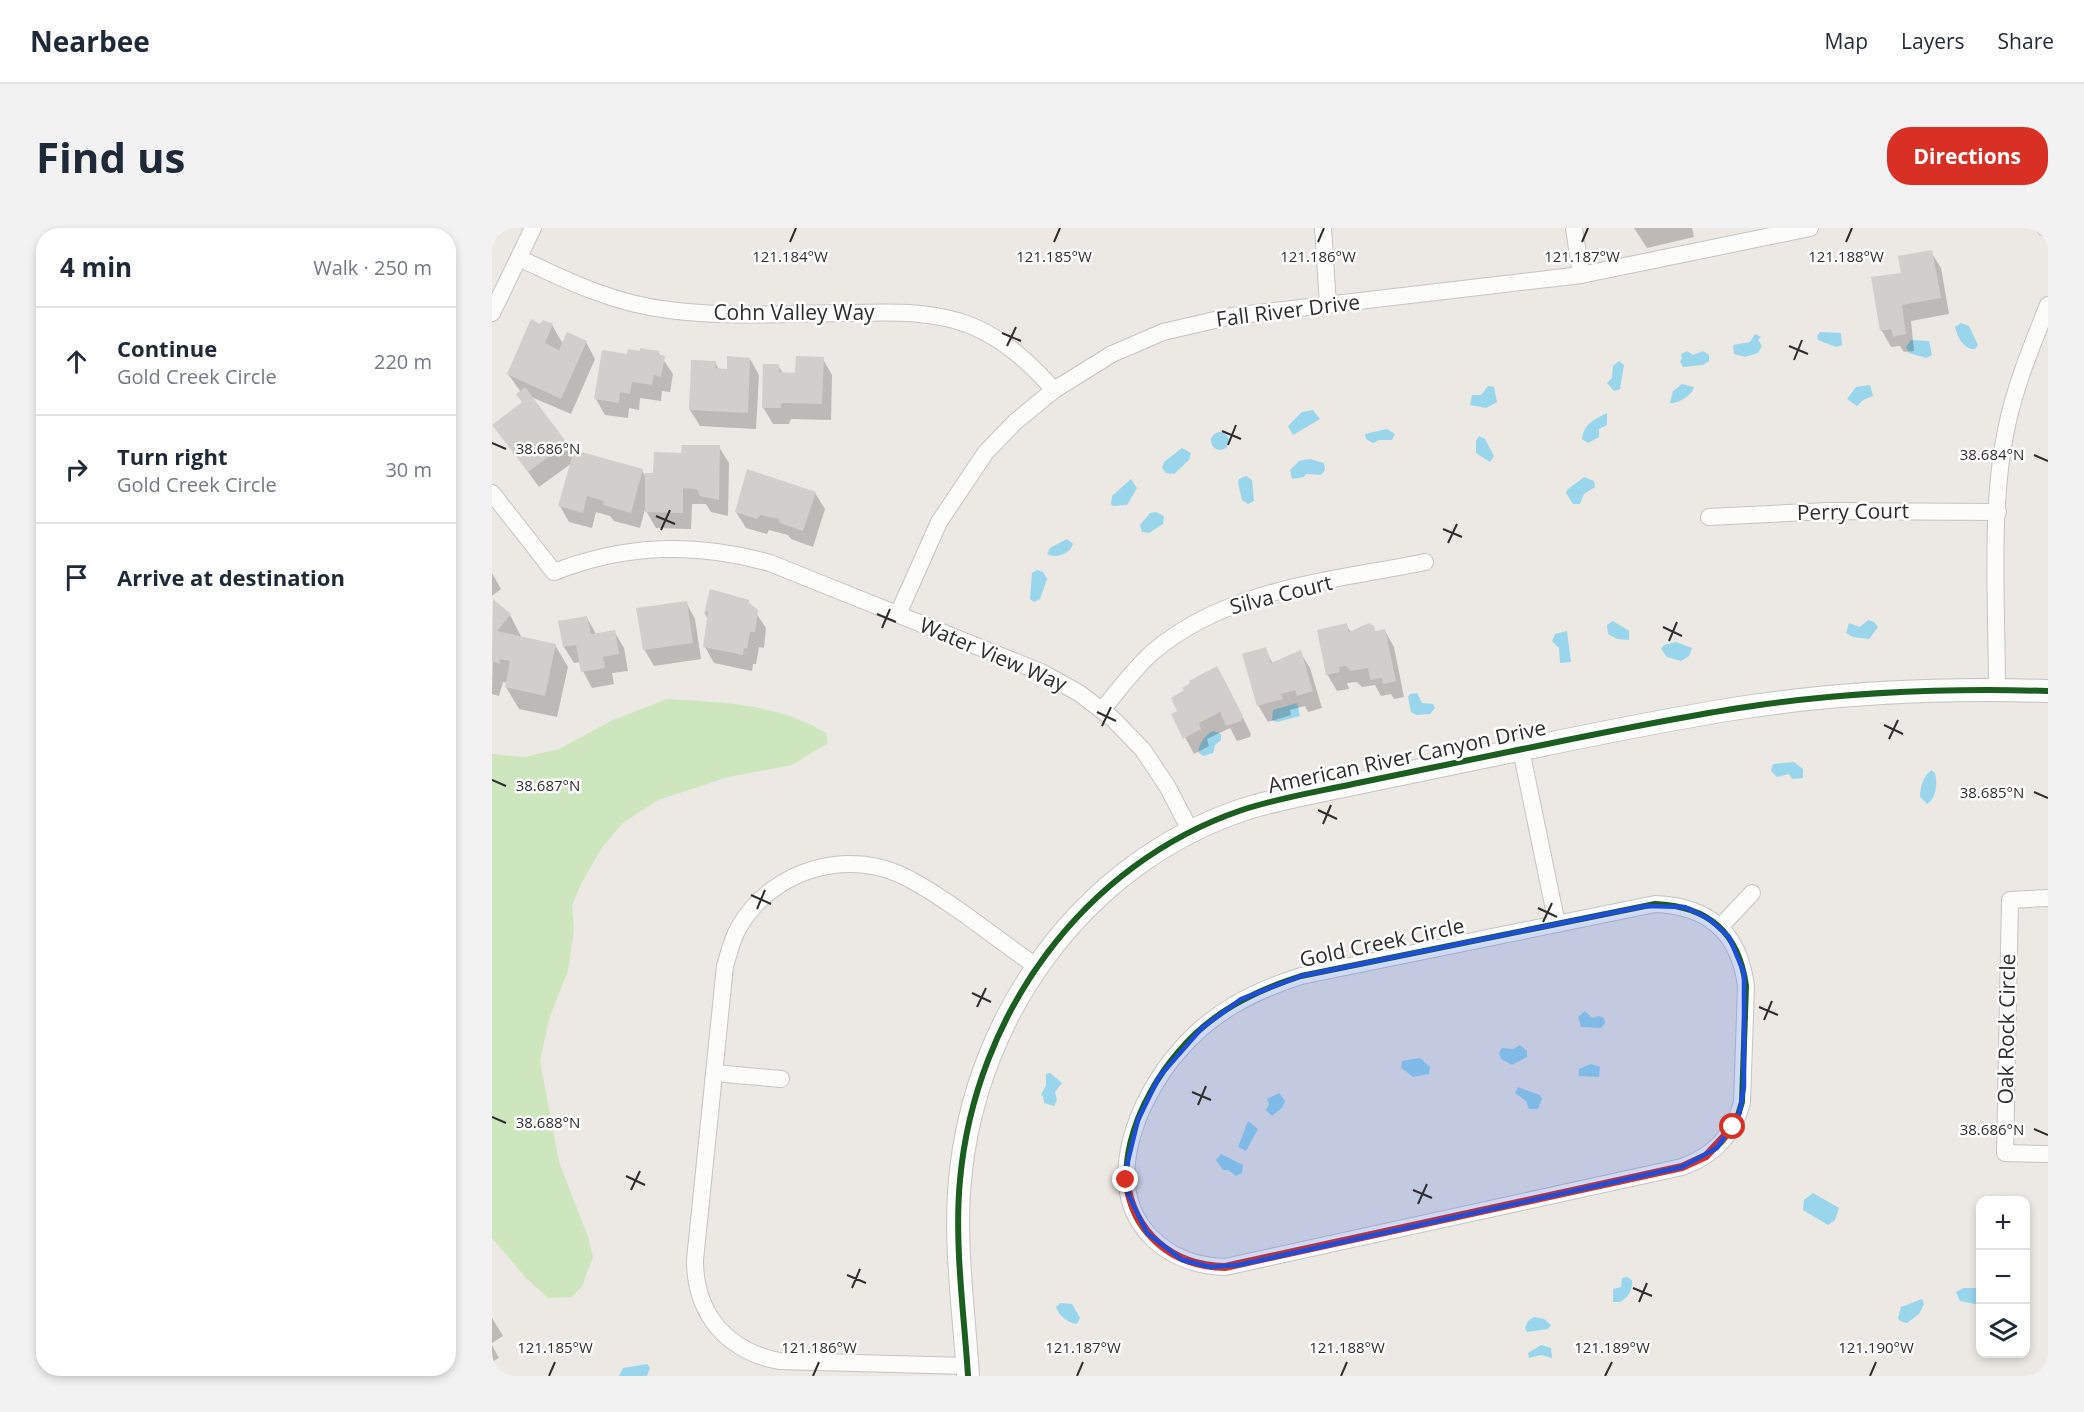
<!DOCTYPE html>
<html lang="en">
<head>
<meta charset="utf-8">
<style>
	:root { --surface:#fff; --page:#f2f2f3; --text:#1f2937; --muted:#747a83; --line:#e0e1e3; --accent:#d93025 }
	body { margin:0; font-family:"Open Sans",sans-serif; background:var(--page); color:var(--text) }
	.controls { position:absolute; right:18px; bottom:18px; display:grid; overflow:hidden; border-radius:12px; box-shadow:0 3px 9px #0003 }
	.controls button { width:54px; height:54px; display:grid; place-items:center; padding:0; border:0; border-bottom:2px solid var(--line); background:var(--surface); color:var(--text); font:30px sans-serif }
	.stop { position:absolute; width:18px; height:18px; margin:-14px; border:4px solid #d93025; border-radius:50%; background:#fff }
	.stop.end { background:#d93025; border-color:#fff; box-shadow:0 2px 6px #0008 }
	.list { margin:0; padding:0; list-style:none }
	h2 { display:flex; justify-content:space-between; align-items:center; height:78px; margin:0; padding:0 24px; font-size:26px }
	h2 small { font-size:20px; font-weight:400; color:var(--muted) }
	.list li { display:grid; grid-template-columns:39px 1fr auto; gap:18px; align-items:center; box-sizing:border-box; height:108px; padding:0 24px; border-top:2px solid var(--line) }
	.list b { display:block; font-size:22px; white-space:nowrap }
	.list p { margin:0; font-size:20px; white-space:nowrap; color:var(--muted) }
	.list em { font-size:20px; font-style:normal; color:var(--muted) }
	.icon { flex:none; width:33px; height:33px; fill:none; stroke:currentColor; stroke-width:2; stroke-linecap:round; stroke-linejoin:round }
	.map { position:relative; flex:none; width:1556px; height:1148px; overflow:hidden; border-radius:24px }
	header { display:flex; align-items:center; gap:36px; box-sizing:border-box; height:84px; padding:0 30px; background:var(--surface); border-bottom:2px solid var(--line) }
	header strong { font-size:28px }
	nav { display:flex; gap:33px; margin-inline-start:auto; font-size:21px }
	.intro { display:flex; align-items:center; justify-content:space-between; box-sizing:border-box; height:144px; padding:0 36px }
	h1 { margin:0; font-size:42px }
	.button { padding:15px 27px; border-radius:24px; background:var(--accent); color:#fff; font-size:21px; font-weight:700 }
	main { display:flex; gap:36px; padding:0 36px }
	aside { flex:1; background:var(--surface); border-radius:24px; box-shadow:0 3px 9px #0003 }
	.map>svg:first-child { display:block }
	.green { fill:#cee6be }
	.water { fill:#99d6ec }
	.shadow { fill:#0003 }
	.building { fill:#d1cecb }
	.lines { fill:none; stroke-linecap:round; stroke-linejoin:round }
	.minor-casing { stroke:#c5c4c5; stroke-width:18 }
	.secondary-casing { stroke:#c5c4c5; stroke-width:24 }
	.minor { stroke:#fcfcfb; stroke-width:16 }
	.secondary { stroke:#fcfcfb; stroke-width:22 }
	.cycleway-casing { stroke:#fff; stroke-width:10 }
	.cycleway { stroke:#1b5e20; stroke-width:6 }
	.route { stroke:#d93025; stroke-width:8 }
	.marked { fill:#1d4ed8; fill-opacity:0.2; stroke:#1d4ed8; stroke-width:4.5; stroke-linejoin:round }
	.ticks { fill:none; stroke:#2e2e2e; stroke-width:2 }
	.labels { text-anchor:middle; stroke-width:5; stroke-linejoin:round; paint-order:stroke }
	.street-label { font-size:21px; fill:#2e2e2e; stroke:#fff }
	.ticks-label { font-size:15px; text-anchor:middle; fill:#2e2e2e; stroke:#fff; stroke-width:5; stroke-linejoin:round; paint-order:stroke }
</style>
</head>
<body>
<header>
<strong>Nearbee</strong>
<nav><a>Map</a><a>Layers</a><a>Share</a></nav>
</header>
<div class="intro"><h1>Find us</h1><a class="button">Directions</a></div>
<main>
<aside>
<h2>4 min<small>Walk · 250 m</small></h2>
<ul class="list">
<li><svg class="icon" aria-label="ahead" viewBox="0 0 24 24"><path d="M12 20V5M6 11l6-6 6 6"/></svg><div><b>Continue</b><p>Gold Creek Circle</p></div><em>220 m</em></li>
<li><svg class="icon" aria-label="right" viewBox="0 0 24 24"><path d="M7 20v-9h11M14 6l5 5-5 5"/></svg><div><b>Turn right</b><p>Gold Creek Circle</p></div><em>30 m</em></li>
<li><svg class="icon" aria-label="arrive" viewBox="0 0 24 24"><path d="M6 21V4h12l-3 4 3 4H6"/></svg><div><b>Arrive at destination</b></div></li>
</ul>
</aside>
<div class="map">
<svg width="1556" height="1148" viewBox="0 0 1556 1148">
	<rect width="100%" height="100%" fill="#ece8e4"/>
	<path class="green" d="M175 471C229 474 287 476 334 505L336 515 300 537 236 549 166 572 131 595 111 618 90 654 80 677 82 702 76 743 57 791 48 833 67 934 96 1009 101 1029 90 1058 80 1069 56 1070 35 1051 0 1010V526L33 529 67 521 119 493Z"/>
	<g class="water">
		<path d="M1469 95 1477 98 1486 117 1483 121C1472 122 1465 109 1463 99Z"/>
		<polygon points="1328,104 1349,105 1350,117 1344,119 1326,112 1325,108"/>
		<polygon points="1263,106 1269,109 1266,112 1270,118 1266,125 1253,129 1242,126 1241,117 1258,114"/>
		<polygon points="1419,112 1437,113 1440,127 1434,130 1417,125 1414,119"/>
		<polygon points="1195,123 1201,127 1211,123 1217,127 1217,133 1211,137 1191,139 1188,133 1190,131 1189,126"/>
		<polygon points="1127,133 1132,137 1128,161 1122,163 1115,155 1120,150 1121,138"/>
		<path d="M1190 156 1202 159C1200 168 1185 176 1178 175L1181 163Z"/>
		<polygon points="1378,157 1381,168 1371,172 1365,178 1355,171 1364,159"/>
		<polygon points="996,158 1002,159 1005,174 994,180 978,177 980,167 989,167"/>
		<polygon points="821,182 828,191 801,207 796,198 810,184"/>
		<path d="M1115 185V197L1107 201V209L1096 215 1090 211C1092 196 1101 192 1115 185Z"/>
		<polygon points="895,201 903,206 900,212 887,212 881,215 874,211 873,206"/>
		<circle cx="728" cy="213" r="9"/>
		<polygon points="987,208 993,211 1002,228 998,234 984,225 984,213"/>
		<polygon points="690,220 699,225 697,232 682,246 674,245 670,240 672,234"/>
		<polygon points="818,231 832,235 833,242 829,247 814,246 812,249 800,251 798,242 807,233"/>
		<polygon points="754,248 760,252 762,273 756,276 750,272 746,255 747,251"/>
		<polygon points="1092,249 1102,253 1103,259 1092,266 1088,276 1081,276 1074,265 1075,262"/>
		<polygon points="639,251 645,260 635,277 621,278 619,276 620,268"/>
		<polygon points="664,284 672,288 671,296 657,305 650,304 648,297 658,285"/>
		<path d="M575 311 581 316C578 326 564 331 555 326L558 320Z"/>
		<polygon points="545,342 551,344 555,351 548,371 542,374 538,371 540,345"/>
		<polygon points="1376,392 1382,394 1386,399 1377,411 1361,409 1354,405 1357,395 1368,399"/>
		<polygon points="1121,393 1137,403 1137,412 1125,411 1116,406 1115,397"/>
		<polygon points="1075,403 1079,434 1068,435 1067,420 1060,413 1063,406"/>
		<polygon points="1184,414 1200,420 1197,428 1189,433 1175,429 1169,421 1172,417"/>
		<polygon points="925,465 930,475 941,476 943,480 938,486 925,487 919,484 916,469 918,466"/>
		<polygon points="805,475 808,488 785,494 780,492 781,482"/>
		<path d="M721 503 729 506V512L723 517 721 525 711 528 707 525C705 518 714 506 721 503Z"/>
		<polygon points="1302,534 1311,541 1311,550 1300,551 1297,546 1285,549 1279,543 1281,536"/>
		<path d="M1439 542 1443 545C1446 556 1444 570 1435 576L1428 569C1428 559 1431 549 1439 542Z"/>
		<polygon points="1093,783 1100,790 1107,788 1112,790 1113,795 1109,800 1089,799 1086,789"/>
		<polygon points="1028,817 1035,823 1035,829 1020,837 1009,831 1007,825 1010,820 1021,821"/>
		<polygon points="928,830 938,839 937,846 921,849 909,840 910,833"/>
		<polygon points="1099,836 1108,839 1107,849 1087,848 1087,841"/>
		<polygon points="558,845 570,855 563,864 565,872 562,878 552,875 551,868 549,867 554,857 554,846"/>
		<polygon points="1026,859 1048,867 1050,871 1046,881 1037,881 1034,873 1023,865"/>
		<polygon points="787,865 793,873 790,880 780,888 774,882 777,876 775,871"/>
		<polygon points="756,893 766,901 754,923 746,919"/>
		<polygon points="729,926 751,937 750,945 744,948 736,942 731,942 724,932"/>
		<polygon points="1321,965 1347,980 1343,992 1336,997 1311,982 1312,972"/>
		<path d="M1135 1049 1140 1052C1141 1062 1136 1070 1128 1074H1121V1061L1129 1059 1130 1050Z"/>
		<polygon points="1471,1060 1488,1060 1488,1077 1468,1073 1464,1064"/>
		<polygon points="1430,1071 1432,1076 1427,1086 1415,1095 1408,1093 1406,1090 1409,1079"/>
		<path d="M568 1075 580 1076 588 1090 585 1096C577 1096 566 1087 564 1079Z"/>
		<polygon points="1042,1089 1052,1091 1059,1097 1056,1101 1035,1104 1033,1100 1036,1093"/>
		<polygon points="1049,1117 1059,1120 1060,1130 1049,1127 1037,1130 1036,1125"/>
		<polygon points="155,1136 158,1140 155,1148 127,1148 131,1140"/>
	</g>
	<g class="shadow">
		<polygon points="1142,0 1200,0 1202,9 1155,20"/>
		<polygon points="1439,24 1449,40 1457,86 1419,93 1422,123 1412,124 1408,118 1399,119 1390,103 1380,51 1411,47"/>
		<polygon points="49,97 60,97 71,116 94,114 103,131 79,186 37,168 81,229 150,242 155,251 191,226 227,219 237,235 236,288 219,284 214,276 200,276 199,301 164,300 153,281 148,300 122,293 118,288 104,284 100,300 77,294 68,278 80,235 47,259 2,197 31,175 29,164 16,146"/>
		<polygon points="166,124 181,146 178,164 170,163 169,173 148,170 147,182 137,180 136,190 113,187 104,171 136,128"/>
		<polygon points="258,131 267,147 264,201 208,198 198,182 223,134 227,142 236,142"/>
		<polygon points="331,131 340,147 339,192 299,191 297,196 281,196 271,179 286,137 291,146 305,146"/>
		<polygon points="323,265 333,281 321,319 299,311 296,307 277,302 275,306 254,300 244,284"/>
		<polygon points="0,345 9,361 0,368"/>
		<polygon points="219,363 256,373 274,400 272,420 267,419 264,436 261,436 260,443 222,435 213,419 216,391 213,386"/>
		<polygon points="2,373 18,387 30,410 63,417 76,439 65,489 27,481 14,459 15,455 11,454 7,468 0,466"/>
		<polygon points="194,374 203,391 209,431 162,438 152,421"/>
		<polygon points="95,390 104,406 122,403 132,420 136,443 120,445 122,456 100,460 91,443 89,434 82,435 72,419"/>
		<polygon points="854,397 859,404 893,403 902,419 912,469 902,471 899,466 889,468 883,457 870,459 865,454 855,455 857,461 845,463 835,446"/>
		<polygon points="773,421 781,436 808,424 818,440 830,480 816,484 813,478 798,482 799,487 776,494 766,477"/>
		<polygon points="734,456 759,506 758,509 745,513 738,500 715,511 717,518 702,526 681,487"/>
		<polygon points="0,1090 11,1108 0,1115"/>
		<polygon points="0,1117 7,1130 0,1134"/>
	</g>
	<g class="building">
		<polygon points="1440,22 1449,70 1410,77 1414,106 1401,109 1399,101 1388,103 1379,49 1409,45 1406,28"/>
		<polygon points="39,91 48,96 51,92 61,96 53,115 67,122 75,104 95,113 69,171 15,146"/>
		<polygon points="148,120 167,123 166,126 173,128 169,149 162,147 160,157 140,154 138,166 128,164 127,175 102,171 110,122 135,126 136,121 148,123"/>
		<polygon points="235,128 258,130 256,185 197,182 199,132 224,133 223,140 235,141"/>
		<polygon points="304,128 332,129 330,176 290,175 288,180 270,180 271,136 287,136 287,144 303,145"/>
		<polygon points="33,159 75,215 36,244 0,197 30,174 24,166"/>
		<polygon points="190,217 228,217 227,272 208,268 205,261 191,260 191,285 153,284 153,245 161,245 162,224 189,225"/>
		<polygon points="82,222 151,241 139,285 111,277 112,273 95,268 91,285 66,278"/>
		<polygon points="255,241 324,264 311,303 288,295 287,291 268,287 265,291 243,284"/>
		<polygon points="218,361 257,372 257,375 266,382 263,404 258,404 255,421 252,420 251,427 211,419 216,383 212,386"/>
		<polygon points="1,371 19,386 5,403 64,416 53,468 13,459 18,433 7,431 8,436 0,433"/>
		<polygon points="195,373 201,415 151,422 144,380"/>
		<polygon points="95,388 99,406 123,402 127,426 111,429 113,440 89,444 84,417 71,419 66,393"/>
		<polygon points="855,395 857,404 877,395 882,398 883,403 893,401 904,453 891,456 890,450 878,452 876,440 859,443 854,438 847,439 848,444 834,447 825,402"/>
		<polygon points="774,419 779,435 809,422 821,463 805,468 803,462 789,466 791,471 765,478 750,426"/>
		<polygon points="725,438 751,488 749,493 734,498 728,484 707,495 709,501 691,511 679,486 685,483 679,470 692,462 690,460 698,455 697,453"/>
	</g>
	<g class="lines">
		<defs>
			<g id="minor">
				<polyline points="831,0 836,77"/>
				<polyline points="1082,0 1089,47"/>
				<polyline points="1553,0 1556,1"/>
				<path d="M27 30C75 53 123 76 177 82 238 90 302 85 363 85 403 84 443 83 480 98 513 112 538 135 562 162"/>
				<polyline points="0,85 41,0"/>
				<path d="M0 265 62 344C134 316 204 314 278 335L549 444 587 465 621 491 651 522 675 558 699 604"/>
				<polyline points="1217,289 1335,283 1506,284"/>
				<polyline points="406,386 447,294 494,224 523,194 562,162 620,126 671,104 740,88 1089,47 1318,0"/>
				<path d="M1505 461C1505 378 1497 274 1516 193 1525 153 1541 115 1556 77"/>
				<path d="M610 482C627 462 642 440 662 423 737 360 840 353 933 334"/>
				<polyline points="1029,522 1065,696"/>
				<polyline points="1556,670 1518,672 1513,925 1556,926"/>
				<path d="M1163 676C1217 678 1247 705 1254 758L1250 874C1242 907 1221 928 1190 939L733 1039C704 1038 680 1030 659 1009 608 957 646 870 687 823 720 784 762 763 809 748Z"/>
				<polyline points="1228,699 1260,665"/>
				<polyline points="222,845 289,851"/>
				<path d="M476 1138 287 1133C235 1123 203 1086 203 1032L233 738C237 725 240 711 247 699 281 640 360 618 419 652 463 676 503 710 544 738"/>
			</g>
			<path id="secondary" d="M476 1148C472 1084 462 1016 468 952 483 787 591 636 750 582 786 570 824 564 861 556 913 545 964 535 1016 524 1095 508 1174 491 1254 479 1354 464 1455 460 1556 463"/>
		</defs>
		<use href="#minor" class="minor-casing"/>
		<use href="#secondary" class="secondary-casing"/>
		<use href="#minor" class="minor"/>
		<use href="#secondary" class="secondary"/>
		<defs>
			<g id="cycleway">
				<path d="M1163 676C1217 678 1247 705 1254 758L1250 874C1242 907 1221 928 1190 939L733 1039C704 1038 680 1030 659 1009 608 957 646 870 687 823 720 784 762 763 809 748Z"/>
				<path d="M476 1148C472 1084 462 1016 468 952 483 787 591 636 750 582 786 570 824 564 861 556 913 545 964 535 1016 524 1095 508 1174 491 1254 479 1354 464 1455 460 1556 463"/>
			</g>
		</defs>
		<use href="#cycleway" class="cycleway-casing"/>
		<use href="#cycleway" class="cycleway"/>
	</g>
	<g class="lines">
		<path class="route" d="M634 952C642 1005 679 1038 733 1039L1190 939 1214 928 1241 899"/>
	</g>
	<path class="marked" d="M1153 678 1193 679 1217 691 1237 709 1252 745V859L1247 887 1225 920 1190 939 747 1037 718 1039 690 1032 655 1005 636 966 635 937 646 892 667 849 710 800 749 771 809 748Z"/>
	<path class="ticks" d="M298 14 304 0M562 14 568 0M826 14 832 0M1090 14 1096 0M1354 14 1360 0M510 105 529 113M515 118 524 99M1297 118 1316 126M1302 132 1310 112M730 203 749 211M0 215 14 221M736 217 744 197M1542 227 1556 233M164 288 183 296M951 301 970 309M169 302 178 282M956 315 965 296M385 386 404 394M1171 399 1190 408M390 400 398 381M1177 413 1185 394M605 484 624 493M1392 497 1411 506M610 498 619 479M1397 511 1406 492M0 552 14 558M1542 564 1556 570M826 582 845 591M831 596 839 577M259 667 279 676M1046 680 1065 689M265 681 273 662M1051 694 1060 675M480 765 499 774M485 779 494 760M1267 779 1286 787M1272 792 1280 773M700 864 719 872M706 877 714 858M0 889 14 895M1542 901 1556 907M134 948 153 957M139 962 148 943M921 962 940 970M926 976 935 956M355 1047 374 1055M360 1060 368 1041M1141 1060 1160 1068M1147 1074 1155 1055M57 1148 63 1134M321 1148 327 1134M585 1148 591 1134M849 1148 855 1134M1113 1148 1120 1134M1378 1148 1384 1134"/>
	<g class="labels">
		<g class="street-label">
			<text transform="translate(796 83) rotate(-7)" y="7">Fall River Drive</text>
			<text x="302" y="92">Cohn Valley Way</text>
			<text transform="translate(1361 284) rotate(-1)" y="7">Perry Court</text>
			<text transform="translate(789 367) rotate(-14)" y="7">Silva Court</text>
			<text transform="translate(501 427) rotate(23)" y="7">Water View Way</text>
			<text transform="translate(915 529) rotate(-12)" y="7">American River Canyon Drive</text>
			<text transform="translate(890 715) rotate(-12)" y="7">Gold Creek Circle</text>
			<text transform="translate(1515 801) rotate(-89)" y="7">Oak Rock Circle</text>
		</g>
	</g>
	<g class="ticks-label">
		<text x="298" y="34">121.184°W</text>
		<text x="1090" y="34">121.187°W</text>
		<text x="1354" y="34">121.188°W</text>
		<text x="562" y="34">121.185°W</text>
		<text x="826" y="34">121.186°W</text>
		<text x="56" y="226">38.686°N</text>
		<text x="1500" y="232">38.684°N</text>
		<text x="56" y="563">38.687°N</text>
		<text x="1500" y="570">38.685°N</text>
		<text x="56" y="900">38.688°N</text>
		<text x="1500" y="907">38.686°N</text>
		<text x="63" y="1125">121.185°W</text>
		<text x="327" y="1125">121.186°W</text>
		<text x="591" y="1125">121.187°W</text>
		<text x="855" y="1125">121.188°W</text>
		<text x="1120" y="1125">121.189°W</text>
		<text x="1384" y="1125">121.190°W</text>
	</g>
</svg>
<div class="controls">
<button>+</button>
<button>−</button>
<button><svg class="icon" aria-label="layers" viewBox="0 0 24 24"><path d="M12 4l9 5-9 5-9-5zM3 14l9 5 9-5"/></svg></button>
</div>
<div class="stop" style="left:1241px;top:899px"></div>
<div class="stop end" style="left:634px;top:952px"></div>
</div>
</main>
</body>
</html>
